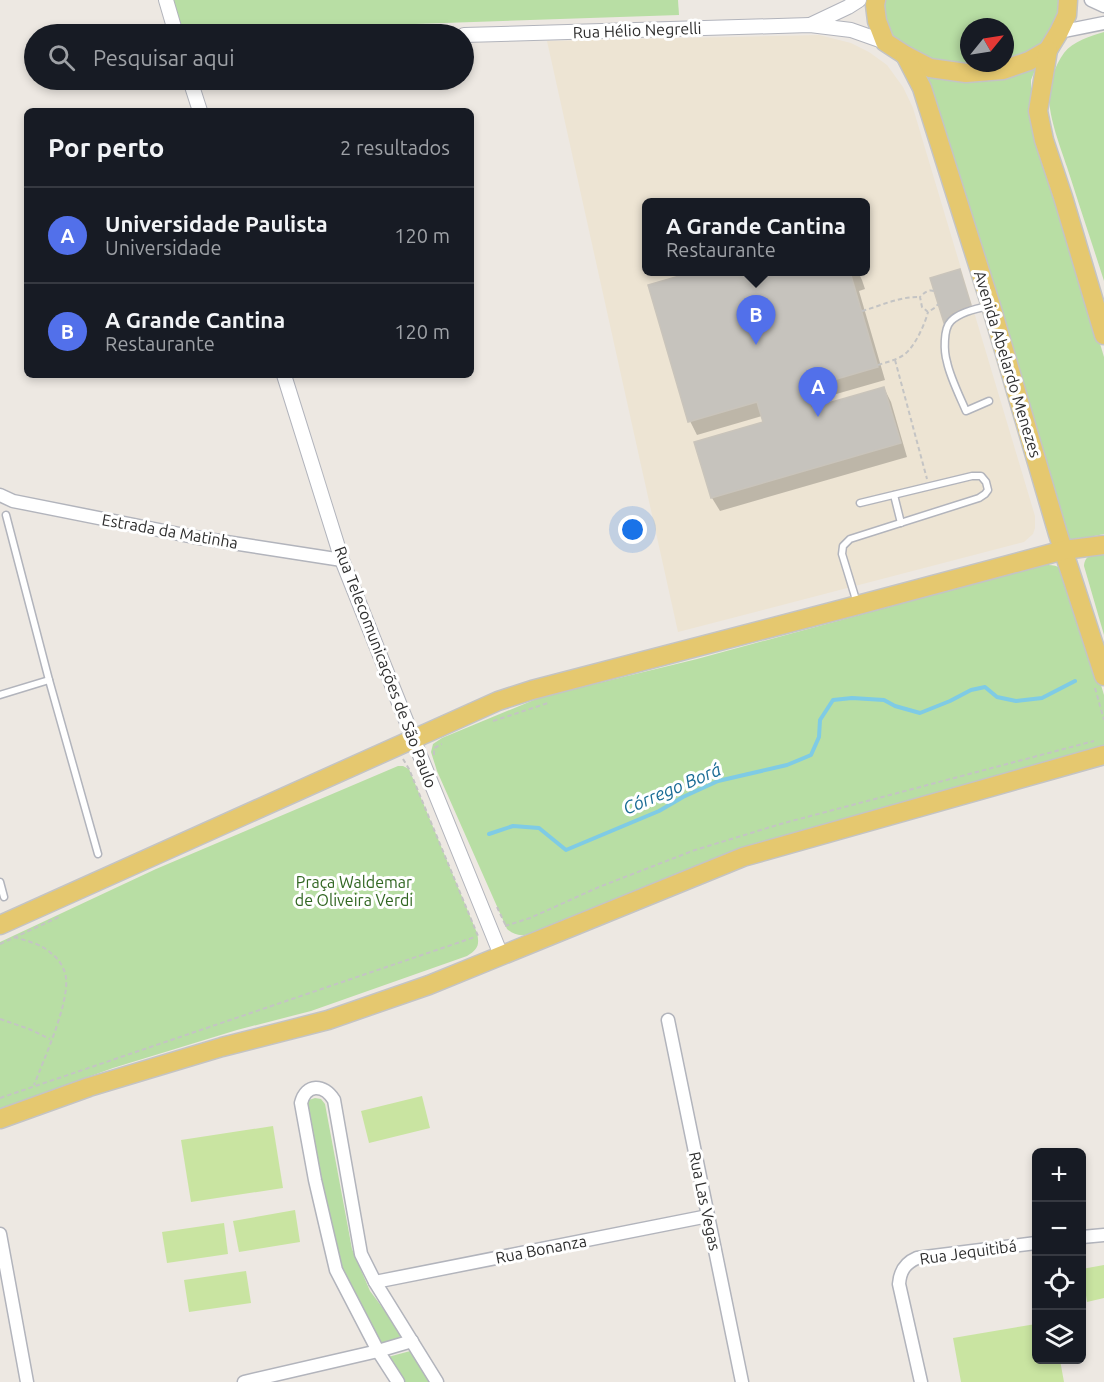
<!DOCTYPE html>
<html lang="pt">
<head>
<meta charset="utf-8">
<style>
	:root { --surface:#171b24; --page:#20242c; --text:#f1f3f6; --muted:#9ea1a6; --line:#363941; --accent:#5270ea }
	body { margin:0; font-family:Ubuntu,sans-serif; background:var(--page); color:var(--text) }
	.controls { position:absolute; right:18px; bottom:18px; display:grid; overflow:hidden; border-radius:9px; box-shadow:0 3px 9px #0003 }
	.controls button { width:54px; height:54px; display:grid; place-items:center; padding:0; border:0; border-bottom:2px solid var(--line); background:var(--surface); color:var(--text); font:30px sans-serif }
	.compass { position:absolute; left:960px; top:18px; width:54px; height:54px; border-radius:50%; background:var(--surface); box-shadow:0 3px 9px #0003; rotate:60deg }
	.you { position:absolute; left:633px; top:530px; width:21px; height:21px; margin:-15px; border:4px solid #fff; border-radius:50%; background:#1a73e8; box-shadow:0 0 0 9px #1a73e833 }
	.badge { display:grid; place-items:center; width:39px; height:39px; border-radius:50%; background:var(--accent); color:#fff; font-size:20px; font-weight:700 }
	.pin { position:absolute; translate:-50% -50px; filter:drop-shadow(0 2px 3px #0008) }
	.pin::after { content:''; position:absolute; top:32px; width:21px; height:18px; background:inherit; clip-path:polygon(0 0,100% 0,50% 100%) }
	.popup { position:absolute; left:642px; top:198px; width:228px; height:78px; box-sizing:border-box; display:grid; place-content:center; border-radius:9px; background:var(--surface); filter:drop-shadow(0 2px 4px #0005); font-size:20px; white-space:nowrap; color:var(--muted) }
	.popup b { font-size:22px; color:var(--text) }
	.popup::after { content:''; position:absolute; left:50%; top:100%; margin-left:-12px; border:12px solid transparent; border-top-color:var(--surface) }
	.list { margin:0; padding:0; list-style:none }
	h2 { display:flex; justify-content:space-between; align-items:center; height:78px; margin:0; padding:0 24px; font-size:26px }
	h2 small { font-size:20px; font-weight:400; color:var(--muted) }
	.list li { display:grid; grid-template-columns:39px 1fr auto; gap:18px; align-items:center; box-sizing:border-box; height:96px; padding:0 24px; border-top:2px solid var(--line) }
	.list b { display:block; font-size:22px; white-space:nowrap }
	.list p { margin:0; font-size:20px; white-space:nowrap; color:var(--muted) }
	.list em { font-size:20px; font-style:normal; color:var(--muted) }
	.icon { flex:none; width:33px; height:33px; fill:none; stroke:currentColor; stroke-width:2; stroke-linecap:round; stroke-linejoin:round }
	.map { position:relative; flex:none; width:1104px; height:1382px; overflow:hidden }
	.search { position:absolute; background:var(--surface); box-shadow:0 3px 9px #0003; left:24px; top:24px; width:450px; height:66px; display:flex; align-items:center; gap:15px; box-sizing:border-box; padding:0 21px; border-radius:33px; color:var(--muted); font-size:22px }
	.panel { position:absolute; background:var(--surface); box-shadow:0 3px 9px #0003; left:24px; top:108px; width:450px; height:270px; border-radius:9px }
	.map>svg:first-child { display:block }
	.education { fill:#ede4d3; fill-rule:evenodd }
	.green { fill:#b8dea4 }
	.pitch { fill:#c9e4a1 }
	.shadow { fill:#0003 }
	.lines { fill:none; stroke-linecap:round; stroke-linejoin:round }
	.stream { stroke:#7fcbe5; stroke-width:4 }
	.building { fill:#c6c3bd; stroke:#c9c4bb; stroke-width:1.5 }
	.service-casing { stroke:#b2b4bc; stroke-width:9 }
	.minor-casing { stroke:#b2b4bc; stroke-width:15 }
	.tertiary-casing { stroke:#b2b4bc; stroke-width:16 }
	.primary-casing { stroke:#c4c4c4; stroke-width:21 }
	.path { stroke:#c4c4c4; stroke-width:2; stroke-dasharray:4.5 3; stroke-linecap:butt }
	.service { stroke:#fff; stroke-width:6 }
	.minor { stroke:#fff; stroke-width:12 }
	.tertiary { stroke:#fff; stroke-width:14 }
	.primary { stroke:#e5c86f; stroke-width:18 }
	.labels { text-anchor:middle; stroke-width:6; stroke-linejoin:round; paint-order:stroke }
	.street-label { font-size:16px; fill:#2e2e2e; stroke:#fff }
	.park-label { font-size:16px; fill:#316622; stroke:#fff }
	.water-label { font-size:18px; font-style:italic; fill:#1a6c95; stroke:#fff }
</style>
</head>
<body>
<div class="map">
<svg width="1104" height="1382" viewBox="0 0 1104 1382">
	<rect width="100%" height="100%" fill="#ede8e2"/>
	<path class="education" d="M819 35 851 43 869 52 887 65 903 87 913 108 1035 516V528L1033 534 1024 542 678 632 547 41ZM646 202H866V272H646Z"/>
	<g class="green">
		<polygon points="173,0 678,0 679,15 183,32"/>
		<path d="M881 0H1060C1060 5 1060 10 1059 15 1053 42 1029 52 1005 60V27H969V63H983C977 63 971 65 964 64 938 64 894 51 884 23 882 17 882 7 881 0Z"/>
		<path d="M1104 32V281C1092 243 1079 205 1067 167 1060 146 1049 118 1049 96 1050 81 1055 65 1064 53 1073 41 1091 36 1104 32Z"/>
		<polygon points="1039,60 1031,80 1031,112 1104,357 1104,534 1070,541 931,86 922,71"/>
		<path d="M1104 553V635L1084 566C1085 554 1094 554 1104 553Z"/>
		<path d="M1044 565C1056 565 1061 566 1068 575L1104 695V749L531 934C521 936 515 936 507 929L437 771 431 752 433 744 442 738 541 697 697 659Z"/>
		<path d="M398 766H403L409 769 477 933C480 946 477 950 467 956L311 1011 237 1030 113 1068 0 1109V942L156 869Z"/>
		<polygon points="315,1098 321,1099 325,1104 352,1249 370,1291 403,1335 381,1347 341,1268 305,1105 309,1100"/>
		<polygon points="414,1350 432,1382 404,1382 388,1357"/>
	</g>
	<g class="pitch">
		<polygon points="422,1096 430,1128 369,1143 361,1111"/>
		<polygon points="273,1126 283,1188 191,1202 181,1140"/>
		<polygon points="295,1210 300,1242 239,1252 233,1221"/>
		<polygon points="224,1223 228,1254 167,1263 162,1232"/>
		<polygon points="1104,1265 1104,1298 1087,1302 1082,1269"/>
		<polygon points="246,1271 251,1303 189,1312 184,1280"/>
		<polygon points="1036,1324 1036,1360 1060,1360 1064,1382 961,1382 953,1338"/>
	</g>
	<g class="shadow">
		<polygon points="699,272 858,272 862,280 865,289 859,291 885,380 812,401 814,409 884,388 891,402 907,457 720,511 712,498 696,443 764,423 762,416 697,435 690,421 650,286"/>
		<polygon points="961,273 971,307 953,315 946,323 932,279"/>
	</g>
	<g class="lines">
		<polyline class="stream" points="489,834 513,826 539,828 566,850 659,811 683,797 718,781 787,765 811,755 819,737 820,720 833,700 852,698 884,700 895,706 920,713 950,701 971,690 985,687 997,697 1016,701 1042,698 1075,681"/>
	</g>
	<g class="building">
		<polygon points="960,269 971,305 952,313 944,323 930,278"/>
		<polygon points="693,272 850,272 878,367 806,388 811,408 884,387 901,443 711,498 694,442 763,422 757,402 688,422 648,285"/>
	</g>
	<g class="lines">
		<defs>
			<g id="service">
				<path d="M989 401 966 411C960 397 950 377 947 362 944 352 943 329 951 321 960 312 978 308 990 306"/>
				<polyline points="894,495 901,523"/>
				<polyline points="6,515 49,680 98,854"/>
				<polyline points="857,603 842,554 843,546 850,539 979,498 985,494 988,490 986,482 981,476 972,476 860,503"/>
				<polyline points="0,695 49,680"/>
				<polyline points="0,882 4,897"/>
			</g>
			<g id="minor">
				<polyline points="1091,0 1104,6"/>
				<polyline points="1059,32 1104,23"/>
				<polyline points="0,495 13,501 194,537 342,560"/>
				<polyline points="668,1020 742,1382"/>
				<polyline points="0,1234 27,1382"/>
				<polyline points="1082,1237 1104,1235"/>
				<polyline points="375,1282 708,1216"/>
				<polyline points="244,1382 378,1351 412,1341"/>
				<path d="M398 1382 378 1351 336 1270 315 1180 301 1103C306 1083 324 1084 334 1100L361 1254 375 1282 437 1382"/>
				<path d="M921 1382 899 1284C900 1271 905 1263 917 1258L1036 1243"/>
			</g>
			<g id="tertiary">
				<polyline points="166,0 176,34"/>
				<polyline points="810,25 848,7 859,0"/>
				<polyline points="464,35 810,25 851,30 885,42"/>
				<polyline points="190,80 200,111"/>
				<polyline points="284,375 342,560 419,753 501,955"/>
			</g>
			<g id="primary">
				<polyline points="876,0 875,5 877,21 885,42 905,55 930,68 966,73 1003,70 1029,61 1048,50 1059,32 1067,15 1068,0"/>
				<polyline points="1048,50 1038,111 1044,140 1063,197 1104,335"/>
				<polyline points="905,55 922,88 991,306 1058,534 1104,676"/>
				<polyline points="0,925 498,701 532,690 858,605 1064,550 1104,545"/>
				<polyline points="0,1119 89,1087 222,1047 328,1020 429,985 743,857 1104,755"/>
			</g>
		</defs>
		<use href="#service" class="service-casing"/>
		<use href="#minor" class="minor-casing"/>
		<use href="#tertiary" class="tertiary-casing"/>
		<use href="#primary" class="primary-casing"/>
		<g class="path">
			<path d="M934 291C928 289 924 293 920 297L922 307 928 312 936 307 938 304"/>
			<path d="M862 311C880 306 901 296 920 297"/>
			<polyline points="895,360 927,479"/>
			<path d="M878 365C887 362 897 360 905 354 915 346 925 324 928 312"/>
			<polyline points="1095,688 1104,720"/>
			<polyline points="493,721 548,703"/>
			<polyline points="434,755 434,748 442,744"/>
			<polyline points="403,759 409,769 478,936"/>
			<polyline points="497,907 506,926"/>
			<polyline points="505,926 530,918 599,887 695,850 784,823 1094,741"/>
			<path d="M14 937C27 941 42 944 52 954 59 959 65 969 66 978 69 1004 44 1059 34 1085"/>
			<polyline points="0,944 61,916"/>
			<polyline points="0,1019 29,1029 50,1039"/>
			<polyline points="0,1098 475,937"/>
		</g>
		<use href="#service" class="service"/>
		<use href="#minor" class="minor"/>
		<use href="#tertiary" class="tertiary"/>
		<use href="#primary" class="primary"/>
	</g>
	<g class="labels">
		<g class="street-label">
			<text transform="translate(637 30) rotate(-2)" y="6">Rua Hélio Negrelli</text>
			<text transform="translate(1008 364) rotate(73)" y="6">Avenida Abelardo Menezes</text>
			<text transform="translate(170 531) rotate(10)" y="6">Estrada da Matinha</text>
			<text transform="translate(386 667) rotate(69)" y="6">Rua Telecomunicações de São Paulo</text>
			<text transform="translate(705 1201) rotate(78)" y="6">Rua Las Vegas</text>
			<text transform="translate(541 1249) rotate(-11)" y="6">Rua Bonanza</text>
			<text transform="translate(968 1252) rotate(-8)" y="6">Rua Jequitibá</text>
		</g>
		<g class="park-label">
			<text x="354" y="888">Praça Waldemar<tspan x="354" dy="18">de Oliveira Verdi</tspan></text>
		</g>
		<g class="water-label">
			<text transform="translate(672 789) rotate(-23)" y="6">Córrego Borá</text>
		</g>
	</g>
</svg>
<div class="controls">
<button>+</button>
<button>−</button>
<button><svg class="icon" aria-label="locate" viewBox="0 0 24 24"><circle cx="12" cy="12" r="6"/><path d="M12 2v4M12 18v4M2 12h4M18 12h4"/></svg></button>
<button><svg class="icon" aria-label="layers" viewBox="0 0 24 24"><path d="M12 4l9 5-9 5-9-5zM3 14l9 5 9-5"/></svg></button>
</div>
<svg class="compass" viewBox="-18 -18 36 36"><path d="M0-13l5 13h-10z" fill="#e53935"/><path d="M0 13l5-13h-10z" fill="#9ea1a6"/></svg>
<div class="you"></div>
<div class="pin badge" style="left:818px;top:417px">A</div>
<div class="pin badge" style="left:756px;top:345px">B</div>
<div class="popup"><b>A Grande Cantina</b>Restaurante</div>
<div class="search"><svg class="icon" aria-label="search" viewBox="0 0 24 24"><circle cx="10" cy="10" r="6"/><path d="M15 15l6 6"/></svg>Pesquisar aqui</div>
<section class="panel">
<h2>Por perto<small>2 resultados</small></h2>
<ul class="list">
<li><span class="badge">A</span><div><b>Universidade Paulista</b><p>Universidade</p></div><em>120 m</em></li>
<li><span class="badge">B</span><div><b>A Grande Cantina</b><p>Restaurante</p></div><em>120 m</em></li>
</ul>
</section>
</div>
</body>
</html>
